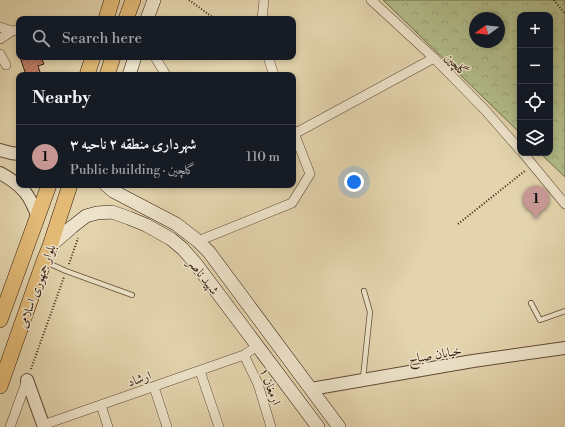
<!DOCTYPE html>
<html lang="en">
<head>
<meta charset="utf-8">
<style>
	:root { --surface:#171b24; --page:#20242c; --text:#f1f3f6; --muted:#9ea1a6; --line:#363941; --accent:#c59692 }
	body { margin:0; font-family:"Libre Bodoni",Amiri,serif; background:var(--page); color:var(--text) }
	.controls { position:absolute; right:12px; top:12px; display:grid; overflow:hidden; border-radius:8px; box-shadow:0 2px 6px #0003 }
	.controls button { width:36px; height:36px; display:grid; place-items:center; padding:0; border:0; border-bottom:1px solid var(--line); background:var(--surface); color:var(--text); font:20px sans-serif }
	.compass { position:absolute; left:469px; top:12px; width:36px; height:36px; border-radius:50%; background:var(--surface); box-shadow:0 2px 6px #0003; rotate:255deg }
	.you { position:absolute; left:354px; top:182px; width:14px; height:14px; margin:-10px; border:3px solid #fff; border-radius:50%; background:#1a73e8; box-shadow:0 0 0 6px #1a73e833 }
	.badge { display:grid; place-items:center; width:26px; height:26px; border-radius:50%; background:var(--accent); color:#111; font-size:13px; font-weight:700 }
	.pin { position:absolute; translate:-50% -33px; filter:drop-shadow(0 1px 2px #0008) }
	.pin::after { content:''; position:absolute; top:21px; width:14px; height:12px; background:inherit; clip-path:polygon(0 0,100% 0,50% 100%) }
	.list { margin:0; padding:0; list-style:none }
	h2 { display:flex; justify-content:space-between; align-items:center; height:52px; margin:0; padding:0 16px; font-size:17px }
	h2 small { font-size:13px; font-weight:400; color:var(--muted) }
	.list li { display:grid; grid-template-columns:26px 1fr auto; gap:12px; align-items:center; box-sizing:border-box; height:64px; padding:0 16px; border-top:1px solid var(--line) }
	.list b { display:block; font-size:15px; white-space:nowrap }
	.list p { margin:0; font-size:13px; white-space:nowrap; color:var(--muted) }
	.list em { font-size:13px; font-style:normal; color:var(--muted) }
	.icon { flex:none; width:22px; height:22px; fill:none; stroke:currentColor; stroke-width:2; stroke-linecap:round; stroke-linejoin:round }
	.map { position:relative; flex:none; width:565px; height:427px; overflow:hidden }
	.search { position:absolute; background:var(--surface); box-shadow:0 2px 6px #0003; left:16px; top:16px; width:280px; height:44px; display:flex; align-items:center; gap:10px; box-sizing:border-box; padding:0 14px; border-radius:8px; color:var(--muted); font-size:15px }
	.panel { position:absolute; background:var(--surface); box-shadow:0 2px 6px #0003; left:16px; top:72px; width:280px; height:116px; border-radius:8px }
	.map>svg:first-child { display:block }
	.park { fill:url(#park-crowns); stroke:#746d4d; fill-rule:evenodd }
	.building { fill:url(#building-hatch); stroke:#361d0f }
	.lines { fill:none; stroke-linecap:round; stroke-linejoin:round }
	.service-casing { stroke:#614b36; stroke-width:6 }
	.minor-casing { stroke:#614b36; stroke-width:10 }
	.tertiary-casing { stroke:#614b36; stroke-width:14 }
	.secondary-casing { stroke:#361d0f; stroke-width:14 }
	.primary-casing { stroke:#361d0f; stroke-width:16 }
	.path { stroke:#361d0f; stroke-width:2; stroke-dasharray:1 2; stroke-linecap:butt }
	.service { stroke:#ede3ca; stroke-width:4.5 }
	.minor { stroke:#ede3ca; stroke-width:9 }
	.tertiary { stroke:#ede3ca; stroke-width:12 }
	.secondary { stroke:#ede3ca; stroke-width:13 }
	.primary { stroke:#e2ba76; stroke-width:15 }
	.labels { text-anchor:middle; stroke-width:3; stroke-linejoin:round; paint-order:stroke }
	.street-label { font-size:13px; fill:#361d0f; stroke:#ede3ca }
</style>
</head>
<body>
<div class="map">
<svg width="565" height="427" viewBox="0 0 565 427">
	<defs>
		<pattern id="park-crowns" width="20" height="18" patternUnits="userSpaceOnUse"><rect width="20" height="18" fill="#b2bd8b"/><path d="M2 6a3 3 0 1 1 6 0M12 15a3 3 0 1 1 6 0" fill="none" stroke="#9aa277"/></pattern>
		<pattern id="building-hatch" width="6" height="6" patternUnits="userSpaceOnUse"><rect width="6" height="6" fill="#c9836c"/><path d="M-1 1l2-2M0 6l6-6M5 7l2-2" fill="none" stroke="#a46b57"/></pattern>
	</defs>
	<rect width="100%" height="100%" fill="#e3d4ad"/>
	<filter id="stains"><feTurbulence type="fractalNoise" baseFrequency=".005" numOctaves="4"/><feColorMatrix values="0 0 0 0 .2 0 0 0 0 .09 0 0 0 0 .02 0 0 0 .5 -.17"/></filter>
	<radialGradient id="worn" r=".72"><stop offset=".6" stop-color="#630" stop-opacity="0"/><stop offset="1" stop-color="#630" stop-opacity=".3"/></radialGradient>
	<path class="park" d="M383 0H565V177L540 153H550V15H520V133ZM475 18H499V42H475Z"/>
	<polygon class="building" points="20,57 41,57 44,64 38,66 41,75 26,75"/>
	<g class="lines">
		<defs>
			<g id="service">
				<polyline points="46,262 66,271 132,295"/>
				<polyline points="531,303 540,320 565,311"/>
				<polyline points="363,378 370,312 364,291"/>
			</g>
			<g id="minor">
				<polyline points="371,0 434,58 485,110 520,150"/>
				<polyline points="262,19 264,0"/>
				<polyline points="0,27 12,31"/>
				<polyline points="0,39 12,31 19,30"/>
				<polyline points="0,54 6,65"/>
				<polyline points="155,57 166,75"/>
				<polyline points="268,57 274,75"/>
				<polyline points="294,134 434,58"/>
				<polyline points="523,153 565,204"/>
				<polyline points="198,241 292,203 310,174 293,130"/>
				<polyline points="244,355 258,384 271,427"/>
				<polyline points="200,371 219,427"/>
				<polyline points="154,387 167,427"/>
				<polyline points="101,405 108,427"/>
				<polyline points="43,425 244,355 257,346"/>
				<polyline points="10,427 27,380"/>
			</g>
			<g id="tertiary">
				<polyline points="0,150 11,153 19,154"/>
				<path d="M0 173C11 179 23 187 29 198 32 203 35 210 37 215"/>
				<polyline points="27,380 44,427"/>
				<polyline points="311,389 473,361 565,348"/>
			</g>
			<g id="secondary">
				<polyline points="147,19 154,0"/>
				<polyline points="129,75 135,57"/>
				<polyline points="106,185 113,191 176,224 198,241 209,252 339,427"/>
				<polyline points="50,246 72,227 86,216 97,213 112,212 129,218 146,225 171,239 183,249 196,264 318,427"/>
			</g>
			<g id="primary">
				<polyline points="106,19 112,0"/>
				<polyline points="126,19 133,0"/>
				<polyline points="87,75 93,57"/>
				<polyline points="107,75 113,57"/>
				<polyline points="0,320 49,185"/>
				<polyline points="0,386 44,261 50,246 70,185"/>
			</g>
		</defs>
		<use href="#service" class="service-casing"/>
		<use href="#minor" class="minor-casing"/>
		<use href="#tertiary" class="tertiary-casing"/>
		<use href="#secondary" class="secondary-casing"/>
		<use href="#primary" class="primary-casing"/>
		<g class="path">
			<polyline points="189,0 215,19"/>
			<polyline points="554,0 565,14"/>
			<polyline points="458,224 526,170"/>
			<polyline points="69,264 78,238"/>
			<polyline points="31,369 64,277"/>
		</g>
		<use href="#service" class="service"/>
		<use href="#minor" class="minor"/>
		<use href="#tertiary" class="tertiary"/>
		<use href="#secondary" class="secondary"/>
		<use href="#primary" class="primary"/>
	</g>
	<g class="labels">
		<g class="street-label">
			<text transform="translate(457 64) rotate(45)" y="5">گلچین</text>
			<text transform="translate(204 276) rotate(52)" y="5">شهید ناصر</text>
			<text transform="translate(36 286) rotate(-70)" y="5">بلوار جمهوری اسلامی</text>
			<text transform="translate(435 354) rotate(-10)" y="5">خیابان صباح</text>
			<text transform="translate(139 378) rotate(-19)" y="5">ارشاد</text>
			<text transform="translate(271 386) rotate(69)" y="5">ارمغان ۱</text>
		</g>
	</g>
	<rect width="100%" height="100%" filter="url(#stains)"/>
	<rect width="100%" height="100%" fill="url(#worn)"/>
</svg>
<div class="controls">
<button>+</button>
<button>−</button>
<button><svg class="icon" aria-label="locate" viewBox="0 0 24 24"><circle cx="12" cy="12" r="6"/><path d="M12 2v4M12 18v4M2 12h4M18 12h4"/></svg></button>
<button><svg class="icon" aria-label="layers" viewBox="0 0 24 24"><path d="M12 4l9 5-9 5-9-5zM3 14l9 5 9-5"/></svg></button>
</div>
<svg class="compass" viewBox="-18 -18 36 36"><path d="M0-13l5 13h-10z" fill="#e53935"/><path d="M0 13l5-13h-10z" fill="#9ea1a6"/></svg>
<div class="you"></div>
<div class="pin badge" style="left:536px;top:219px">1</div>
<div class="search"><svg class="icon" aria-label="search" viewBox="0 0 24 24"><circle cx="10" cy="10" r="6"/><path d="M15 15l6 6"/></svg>Search here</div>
<section class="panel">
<h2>Nearby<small></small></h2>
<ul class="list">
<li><span class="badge">1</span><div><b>شهرداری منطقه ۲ ناحیه ۳</b><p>Public building · گلچین</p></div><em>110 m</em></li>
</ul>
</section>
</div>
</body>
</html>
